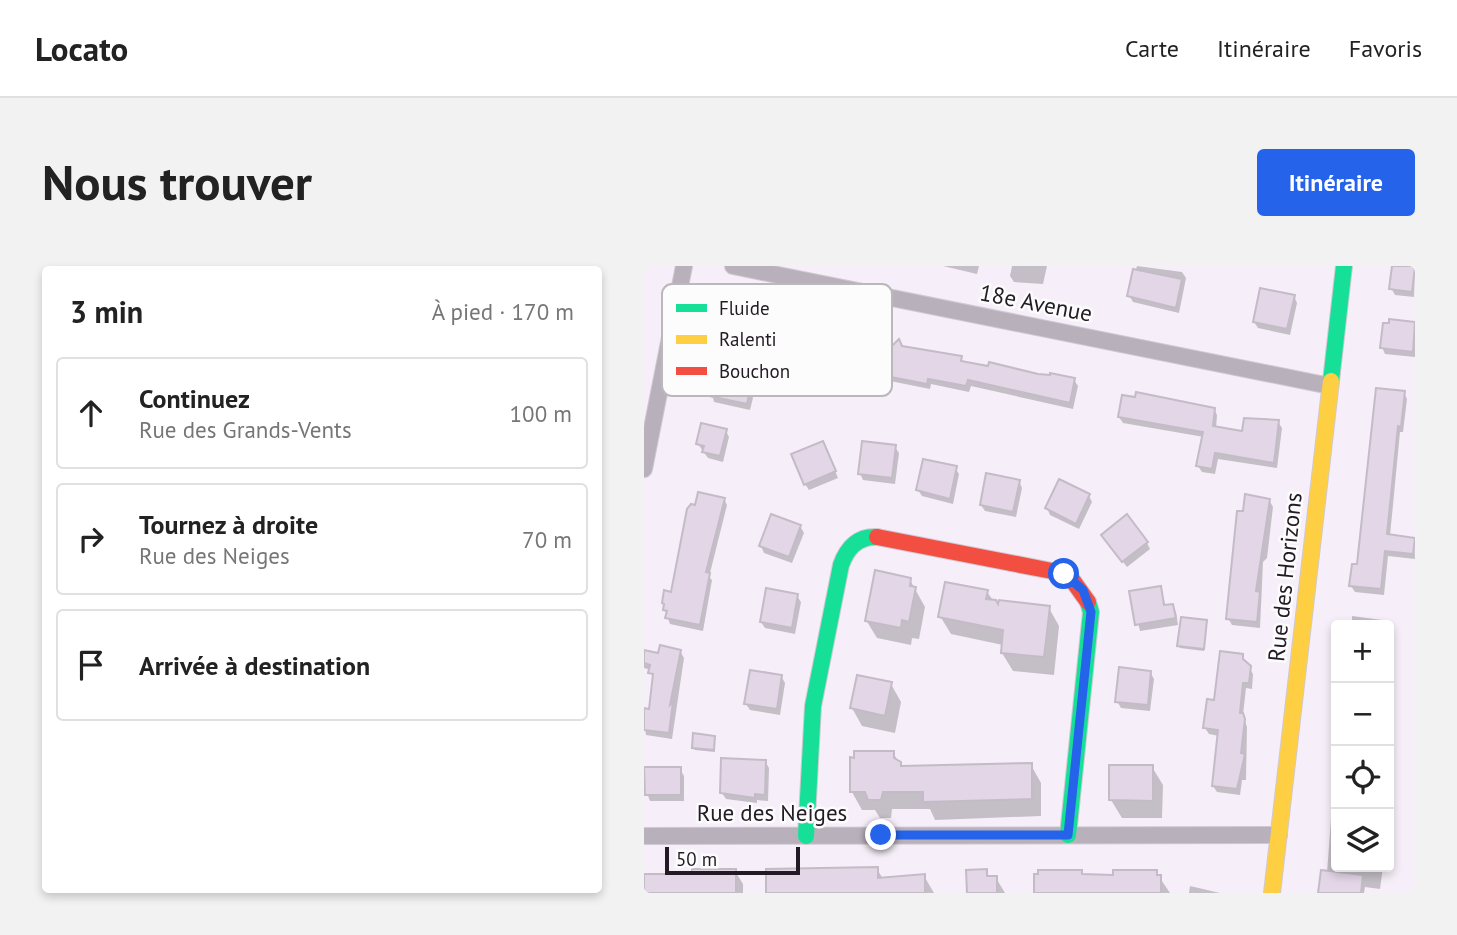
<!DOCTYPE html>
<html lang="fr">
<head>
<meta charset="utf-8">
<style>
	:root { --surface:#fff; --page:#f2f2f2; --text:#222; --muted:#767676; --line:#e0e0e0; --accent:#2563eb }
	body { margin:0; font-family:"PT Sans",sans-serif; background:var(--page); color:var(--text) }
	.controls { position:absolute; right:21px; bottom:21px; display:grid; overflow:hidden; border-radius:7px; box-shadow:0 4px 10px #0003 }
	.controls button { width:63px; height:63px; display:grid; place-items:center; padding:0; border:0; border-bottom:2px solid var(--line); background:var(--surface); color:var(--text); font:35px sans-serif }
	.scale { position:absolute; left:21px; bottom:18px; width:135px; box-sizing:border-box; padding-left:7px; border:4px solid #221b24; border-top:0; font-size:19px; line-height:24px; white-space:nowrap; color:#221b24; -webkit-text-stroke:5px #fcfcfc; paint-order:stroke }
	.stop { position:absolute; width:21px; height:21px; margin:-16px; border:5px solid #2563eb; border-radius:50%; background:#fff }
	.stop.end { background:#2563eb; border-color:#fff; box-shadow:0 2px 7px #0008 }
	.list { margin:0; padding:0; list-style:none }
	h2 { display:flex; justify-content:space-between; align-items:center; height:91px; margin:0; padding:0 28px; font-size:30px }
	h2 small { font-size:23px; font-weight:400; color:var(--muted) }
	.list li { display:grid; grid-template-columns:46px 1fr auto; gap:21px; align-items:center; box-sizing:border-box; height:112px; margin:0 14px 14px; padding:0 14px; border:2px solid var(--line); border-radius:7px }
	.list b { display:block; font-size:26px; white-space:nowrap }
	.list p { margin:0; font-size:23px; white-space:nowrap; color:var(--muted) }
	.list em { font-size:23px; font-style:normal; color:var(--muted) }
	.icon { flex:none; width:38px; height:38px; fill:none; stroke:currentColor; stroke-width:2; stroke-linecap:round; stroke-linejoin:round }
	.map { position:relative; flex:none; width:771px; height:627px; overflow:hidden; border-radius:7px }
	header { display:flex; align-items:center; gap:42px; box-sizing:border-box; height:98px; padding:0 35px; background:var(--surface); border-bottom:2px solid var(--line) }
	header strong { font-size:33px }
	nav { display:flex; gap:38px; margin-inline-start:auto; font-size:24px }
	.intro { display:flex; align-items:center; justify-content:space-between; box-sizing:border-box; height:168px; padding:0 42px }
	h1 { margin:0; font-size:49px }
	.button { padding:18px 32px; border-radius:7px; background:var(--accent); color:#fff; font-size:24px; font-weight:700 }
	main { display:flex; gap:42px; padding:0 42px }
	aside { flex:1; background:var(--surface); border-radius:7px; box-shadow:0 4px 10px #0003 }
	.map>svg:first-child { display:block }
	.shadow { fill:#0003 }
	.building { fill:#e3d6e7; stroke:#c3bcc6; stroke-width:2 }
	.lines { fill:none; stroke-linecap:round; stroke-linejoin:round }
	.street-casing { stroke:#cfc9d1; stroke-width:18 }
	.fast-casing { stroke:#cfc9d1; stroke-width:18 }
	.slow-casing { stroke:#cfc9d1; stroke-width:18 }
	.jam-casing { stroke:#cfc9d1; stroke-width:18 }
	.street { stroke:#b8b1bb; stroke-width:16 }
	.fast { stroke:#16e098; stroke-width:16 }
	.slow { stroke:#ffcf43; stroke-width:16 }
	.jam { stroke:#f24e42; stroke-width:16 }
	.route { stroke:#2563eb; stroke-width:9 }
	.labels { text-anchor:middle; stroke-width:5; stroke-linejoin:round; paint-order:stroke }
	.street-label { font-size:23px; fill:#221b24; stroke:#fcfcfc }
	.key { fill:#fcfcfc; stroke:#bbb8bb; stroke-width:2 }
	.key-label { font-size:19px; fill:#221b24 }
</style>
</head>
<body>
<header>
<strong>Locato</strong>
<nav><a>Carte</a><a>Itinéraire</a><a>Favoris</a></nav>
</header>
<div class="intro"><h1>Nous trouver</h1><a class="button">Itinéraire</a></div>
<main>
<aside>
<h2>3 min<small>À pied · 170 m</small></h2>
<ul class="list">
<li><svg class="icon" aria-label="ahead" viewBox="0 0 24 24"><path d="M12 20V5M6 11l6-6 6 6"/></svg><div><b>Continuez</b><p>Rue des Grands-Vents</p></div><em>100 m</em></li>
<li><svg class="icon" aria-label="right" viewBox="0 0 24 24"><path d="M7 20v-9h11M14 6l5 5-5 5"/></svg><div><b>Tournez à droite</b><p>Rue des Neiges</p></div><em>70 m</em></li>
<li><svg class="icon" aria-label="arrive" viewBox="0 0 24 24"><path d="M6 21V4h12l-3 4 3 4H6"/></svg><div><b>Arrivée à destination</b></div></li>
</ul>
</aside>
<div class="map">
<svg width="771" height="627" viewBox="0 0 771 627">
	<rect width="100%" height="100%" fill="#f6eef8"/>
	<g class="shadow">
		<polygon points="299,0 335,0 333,8"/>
		<polygon points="368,0 403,0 399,18 370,16 366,10"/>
		<polygon points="493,0 538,6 542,12 535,47 489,36 485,29"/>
		<polygon points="749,0 771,0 770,31 751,29 747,22"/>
		<polygon points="650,30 653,37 646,69 614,62 610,56"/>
		<polygon points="110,50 114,57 98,124 105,125 109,132 106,144 70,136 65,116"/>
		<polygon points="747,55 771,58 771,91 741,88 738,81"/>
		<polygon points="258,82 317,92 320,97 430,114 434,120 429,143 327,120 325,126 287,118 286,123 236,113 233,117 220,114 218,110 198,106 195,97 186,96 183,89"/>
		<polygon points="760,127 763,133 759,166 756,166 746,270 770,273 771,293 744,290 740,329 711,326 707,320"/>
		<polygon points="570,143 573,149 572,163 599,167 634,156 638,162 633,202 574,193 571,208 558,206 554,200 560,171 479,157 475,151"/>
		<polygon points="82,165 85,171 79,196 64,192 54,178"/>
		<polygon points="251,181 255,187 251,218 219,214 216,207"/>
		<polygon points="182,183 194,212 165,224 161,218"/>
		<polygon points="311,202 315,208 309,238 278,230 274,224"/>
		<polygon points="375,215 378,222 372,251 341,245 337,239"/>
		<polygon points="445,230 448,236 435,263 406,249 403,242"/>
		<polygon points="80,233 83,239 65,311 68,314 59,365 26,358 21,344 28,328 52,241"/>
		<polygon points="625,234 629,241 623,292 619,296 616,362 588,359 584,352"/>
		<polygon points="156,260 160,267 148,297 120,287 117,280"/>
		<polygon points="463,275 503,277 506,283 483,301"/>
		<polygon points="266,314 281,341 275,373 268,372 267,379 233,372 222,354"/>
		<polygon points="516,322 522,341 528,340 532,346 534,359 496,365 487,327"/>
		<polygon points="343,326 354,341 405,342 415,360 410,409 369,405 358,387 359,379 307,368 296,350"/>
		<polygon points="153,330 157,336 151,368 121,362 117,356"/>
		<polygon points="708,350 738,354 742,359 708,359"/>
		<polygon points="562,355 560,385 536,382 535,380"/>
		<polygon points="36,385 40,392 28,473 2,469 0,451 6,445 10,414 7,404 0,402 0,386 15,390"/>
		<polygon points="598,390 609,408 608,423 602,422 599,449 603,461 602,514 598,514 596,529 573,526 569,520 575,470 565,468 561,462 571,436"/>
		<polygon points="506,406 510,413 506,445 477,442 473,435"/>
		<polygon points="137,410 141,417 136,449 106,444 102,438"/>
		<polygon points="247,418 257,436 251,467 218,460 208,442"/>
		<polygon points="70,471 71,486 51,484 49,481"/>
		<polygon points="692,486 692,601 739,601 736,623 721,621 720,627 676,627 678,606 683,607"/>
		<polygon points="249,487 259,502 387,499 397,517 397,550 291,554 286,543 248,543 247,552 236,552 231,544 218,544 208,526"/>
		<polygon points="121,495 125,502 124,535 113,534 113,537 82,533 78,527"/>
		<polygon points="508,501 519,519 518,552 478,552 467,534"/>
		<polygon points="0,503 36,503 40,510 40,535 6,535 0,519"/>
		<polygon points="233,603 239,613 280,610 290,627 124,627 124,605"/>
		<polygon points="91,605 99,618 99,627 0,627 0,609"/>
		<polygon points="342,605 346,612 352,612 361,627 324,627 324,606"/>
		<polygon points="437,605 440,610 470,611 512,606 526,627 392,627 392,610"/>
		<polygon points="546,620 576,627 545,627"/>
	</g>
	<g class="building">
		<polygon points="748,0 771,0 768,26 745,23"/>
		<polygon points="489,3 538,13 532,42 483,30"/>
		<polygon points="616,22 651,29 643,63 609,56"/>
		<polygon points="77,42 111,49 94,121 106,124 103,138 65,130 67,117 63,116 62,111"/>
		<polygon points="745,53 771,56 769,86 736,82 739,57 745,57"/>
		<polygon points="186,64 249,79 255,73 258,80 318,90 317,95 344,100 345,96 394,108 406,109 406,107 431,112 426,137 324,114 322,120 284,113 283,118 232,108 229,111 215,108 215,105 193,100 194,92 181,90"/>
		<polygon points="732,122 761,125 757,161 754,160 743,268 771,272 769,288 741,285 737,323 705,320 708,298 713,298"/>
		<polygon points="492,126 571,142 569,160 598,165 600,152 635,154 630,197 571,187 568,203 552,200 559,166 474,151 478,129 491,131"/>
		<polygon points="57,157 83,163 76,190 58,186 60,180 52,178"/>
		<polygon points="179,175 192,205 160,219 147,188"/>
		<polygon points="218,175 252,179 248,212 214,208"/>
		<polygon points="279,193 313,200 306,233 272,224"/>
		<polygon points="342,207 376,214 369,246 336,239"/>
		<polygon points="415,213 446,228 432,258 401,242"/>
		<polygon points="54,226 81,232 62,306 66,307 56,359 21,352 23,345 19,344 20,338 18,337 20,324 27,326 43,243 47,238 51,239"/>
		<polygon points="601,228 626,233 612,325 616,326 613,356 582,353 593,245 599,245"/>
		<polygon points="127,248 157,259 145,291 115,280"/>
		<polygon points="483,248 504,276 478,296 457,269"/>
		<polygon points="231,304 267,312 266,320 272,321 265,356 258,354 257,362 221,355"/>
		<polygon points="301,316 344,324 342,333 352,334 354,338 355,334 406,340 400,391 357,387 359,364 294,351"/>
		<polygon points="517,320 520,339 529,338 532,352 491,359 485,325"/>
		<polygon points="122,322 154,328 148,362 116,356"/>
		<polygon points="537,351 563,354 560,383 533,380"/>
		<polygon points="16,379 37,384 26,439 29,436 25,467 0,464 0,442 5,443 9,408 4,407 6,399 0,397 0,384 14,387"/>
		<polygon points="576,385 599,388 599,393 607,400 605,417 599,417 596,447 599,447 601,453 597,487 601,488 593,523 568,520 574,464 559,462 563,433 570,434"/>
		<polygon points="475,401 507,405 504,439 471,436"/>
		<polygon points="106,404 138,409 133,443 100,438"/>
		<polygon points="213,409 248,416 241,450 206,442"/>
		<polygon points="49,467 71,470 70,484 48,482"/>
		<polygon points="210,485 250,485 250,492 257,496 257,500 388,497 388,533 279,536 279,526 239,526 237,534 224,534 221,526 206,526 206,491 210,492"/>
		<polygon points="77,492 122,494 121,529 111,528 111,532 76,527"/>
		<polygon points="465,499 509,499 509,535 465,534"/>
		<polygon points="0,501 37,501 37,529 1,529"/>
		<polygon points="234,601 234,612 281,608 281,627 122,627 122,603"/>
		<polygon points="48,603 92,603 92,627 0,627 0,608 48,608"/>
		<polygon points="343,603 343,610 353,610 353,627 323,627 322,604"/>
		<polygon points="394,604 438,604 438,608 469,609 469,604 513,604 513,609 517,609 517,627 390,627 390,608 394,608"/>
		<polygon points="677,604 719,609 717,627 674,627"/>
	</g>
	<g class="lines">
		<defs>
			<g id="street">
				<polyline points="89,0 686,120"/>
				<polyline points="0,203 40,0"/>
				<polyline points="0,570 635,569"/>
			</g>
			<g id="fast">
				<polyline points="687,115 700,0"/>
				<polyline points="424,569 447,346 444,336"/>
				<path d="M162 570 169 440 197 299C203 282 214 270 233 271"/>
			</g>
			<polyline id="slow" points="628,627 687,115"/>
			<polyline id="jam" points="233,271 408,305 429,315 444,336"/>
		</defs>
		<use href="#street" class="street-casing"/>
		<use href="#fast" class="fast-casing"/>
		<use href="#slow" class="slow-casing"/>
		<use href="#jam" class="jam-casing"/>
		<use href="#street" class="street"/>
		<use href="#fast" class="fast"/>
		<use href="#slow" class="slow"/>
		<use href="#jam" class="jam"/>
	</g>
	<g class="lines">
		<polyline class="route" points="237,569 424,569 447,346 439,324 420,308"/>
	</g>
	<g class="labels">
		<g class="street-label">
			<text transform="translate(392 37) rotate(11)" y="8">18e Avenue</text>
			<text transform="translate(641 311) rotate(-84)" y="8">Rue des Horizons</text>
			<text x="128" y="555">Rue des Neiges</text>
		</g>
	</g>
	<rect x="18" y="18" width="230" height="112" rx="10" class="key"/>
	<rect x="32" y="38" width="31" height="8" fill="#16e098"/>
	<rect x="32" y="69" width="31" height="9" fill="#ffcf43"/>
	<rect x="32" y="101" width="31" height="8" fill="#f24e42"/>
	<g class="key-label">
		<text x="75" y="49">Fluide</text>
		<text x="75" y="80">Ralenti</text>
		<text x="75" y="112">Bouchon</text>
	</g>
</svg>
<div class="controls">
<button>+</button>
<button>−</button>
<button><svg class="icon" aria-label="locate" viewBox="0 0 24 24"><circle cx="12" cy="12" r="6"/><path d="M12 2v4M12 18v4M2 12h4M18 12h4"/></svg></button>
<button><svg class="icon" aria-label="layers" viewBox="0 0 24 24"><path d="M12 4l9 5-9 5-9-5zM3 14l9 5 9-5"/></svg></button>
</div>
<div class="scale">50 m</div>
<div class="stop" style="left:420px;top:308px"></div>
<div class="stop end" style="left:237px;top:569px"></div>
</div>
</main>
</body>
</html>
